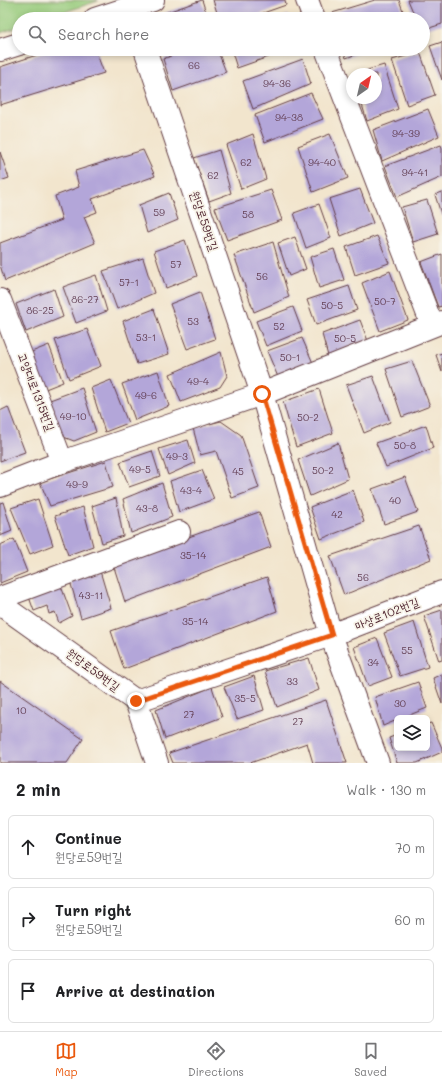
<!DOCTYPE html>
<html lang="en">
<head>
<meta charset="utf-8">
<style>
	:root { --surface:#fff; --page:#f2f2f2; --text:#202124; --muted:#757577; --line:#e0e0e0; --accent:#ea580c }
	body { margin:0; font-family:Mali,"Poor Story",sans-serif; background:var(--page); color:var(--text) }
	.controls { position:absolute; right:12px; bottom:12px; display:grid; overflow:hidden; border-radius:6px; box-shadow:0 2px 6px #0003 }
	.controls button { width:36px; height:36px; display:grid; place-items:center; padding:0; border:0; border-bottom:1px solid var(--line); background:var(--surface); color:var(--text); font:20px sans-serif }
	.compass { position:absolute; left:346px; top:68px; width:36px; height:36px; border-radius:50%; background:var(--surface); box-shadow:0 2px 6px #0003; rotate:34deg }
	.stop { position:absolute; width:12px; height:12px; margin:-9px; border:3px solid #ea580c; border-radius:50%; background:#fff }
	.stop.end { background:#ea580c; border-color:#fff; box-shadow:0 1px 4px #0008 }
	.list { margin:0; padding:0; list-style:none }
	h2 { display:flex; justify-content:space-between; align-items:center; height:52px; margin:0; padding:0 16px; font-size:17px }
	h2 small { font-size:13px; font-weight:400; color:var(--muted) }
	.list li { display:grid; grid-template-columns:26px 1fr auto; gap:12px; align-items:center; box-sizing:border-box; height:64px; margin:0 8px 8px; padding:0 8px; border:1px solid var(--line); border-radius:6px }
	.list b { display:block; font-size:15px; white-space:nowrap }
	.list p { margin:0; font-size:13px; white-space:nowrap; color:var(--muted) }
	.list em { font-size:13px; font-style:normal; color:var(--muted) }
	.icon { flex:none; width:22px; height:22px; fill:none; stroke:currentColor; stroke-width:2; stroke-linecap:round; stroke-linejoin:round }
	.map { position:relative; flex:none; width:442px; height:763px; overflow:hidden }
	.search { position:absolute; background:var(--surface); box-shadow:0 2px 6px #0003; left:12px; right:12px; top:12px; height:44px; display:flex; align-items:center; gap:10px; box-sizing:border-box; padding:0 14px; border-radius:22px; color:var(--muted); font-size:15px }
	.sheet { height:268px; background:var(--surface) }
	nav { display:flex; justify-content:space-around; align-items:center; box-sizing:border-box; height:56px; border-top:1px solid var(--line); background:var(--surface); font-size:11px; color:var(--muted) }
	nav a { display:grid; justify-items:center; gap:2px }
	nav .on { color:var(--accent) }
	.map>svg:first-child { display:block }
	.green { fill:#96ca7a; stroke:#707452 }
	.building { fill:#b3a6d9 }
	.lines { fill:none; stroke-linecap:round; stroke-linejoin:round }
	.street-casing { stroke:#633d43; stroke-width:24 }
	.street { stroke:#fff; stroke-width:22 }
	.route { stroke:#ea580c; stroke-width:5 }
	.labels { text-anchor:middle; stroke-width:3.5; stroke-linejoin:round; paint-order:stroke }
	.number-label { font-size:10px; fill:#644156 }
	.street-label { font-size:12px; fill:#4a1f2b; stroke:#f7f3e8 }
</style>
</head>
<body>
<div class="map">
<svg width="442" height="763" viewBox="0 0 442 763">
	<rect width="100%" height="100%" fill="#f7f3e8"/>
	<filter id="ink" filterUnits="userSpaceOnUse"><feTurbulence type="fractalNoise" baseFrequency=".025" numOctaves="2"/><feDisplacementMap in="SourceGraphic" scale="8" xChannelSelector="R" yChannelSelector="G"/><feConvolveMatrix kernelMatrix="1 2 1 2 8 2 1 2 1" color-interpolation-filters="sRGB"/></filter>
	<filter id="wash" filterUnits="userSpaceOnUse"><feTurbulence type="fractalNoise" baseFrequency=".012" numOctaves="4" result="noise"/><feDisplacementMap in="SourceGraphic" scale="16" xChannelSelector="R" yChannelSelector="G"/><feGaussianBlur stdDeviation="0.9" result="paint"/><feColorMatrix in="noise" values="0 0 0 0 0 0 0 0 0 0 0 0 0 0 0 0 0 1.4 0 .05"/><feComposite in="paint" operator="in"/></filter>
	<g filter="url(#wash)">
		<rect width="100%" height="100%" fill="#f2e5cd"/>
		<polygon class="green" points="0,0 98,0 98,1 43,19 19,19 19,27 0,33"/>
		<g id="blocks">
			<g class="building">
				<polygon points="202,0 208,19 154,19 153,17"/>
				<polygon points="213,0 285,0 286,5 246,19 219,19"/>
				<polygon points="375,0 399,0 406,19 334,19 332,13"/>
				<polygon points="408,0 442,0 442,24 423,30 423,19 416,19"/>
				<polygon points="288,15 289,19 278,19"/>
				<polygon points="442,42 442,80 430,46"/>
				<polygon points="55,49 95,49 104,73 0,105 0,67"/>
				<polygon points="189,49 217,49 226,72 173,91 163,59"/>
				<polygon points="231,49 291,49 237,68"/>
				<polygon points="343,49 371,49 346,58"/>
				<polygon points="420,52 435,95 407,105 392,60"/>
				<polygon points="303,59 311,84 253,109 243,81"/>
				<polygon points="384,65 398,109 367,121 360,98 376,98 376,74 354,74"/>
				<polygon points="311,93 323,119 265,142 255,115"/>
				<polygon points="428,109 439,136 382,161 373,130"/>
				<polygon points="253,134 266,179 241,189 226,145"/>
				<polygon points="330,134 348,178 313,192 298,146"/>
				<polygon points="441,145 442,148 442,177 397,197 385,166"/>
				<polygon points="143,150 155,176 92,199 97,212 84,217 95,243 5,281 0,265 0,243 62,220 55,196 79,187 75,171"/>
				<polygon points="219,150 231,193 209,201 194,158"/>
				<polygon points="0,152 9,178 0,181"/>
				<polygon points="360,189 373,223 341,236 329,199"/>
				<polygon points="271,190 282,220 227,240 215,208"/>
				<polygon points="442,192 442,217 435,195"/>
				<polygon points="169,193 178,220 147,233 139,205"/>
				<polygon points="427,200 438,234 413,242 402,207"/>
				<polygon points="319,204 331,238 306,248 294,213"/>
				<polygon points="377,236 389,263 355,275 346,247"/>
				<polygon points="295,237 306,269 289,276 278,243"/>
				<polygon points="185,240 197,276 166,288 154,251"/>
				<polygon points="273,242 289,297 254,312 234,255"/>
				<polygon points="334,249 344,280 319,288 310,257"/>
				<polygon points="442,254 442,306 438,307 421,262"/>
				<polygon points="143,258 154,293 117,309 103,271"/>
				<polygon points="390,271 408,320 380,331 362,283"/>
				<polygon points="96,275 107,311 76,323 63,287"/>
				<polygon points="349,286 357,310 316,325 307,300"/>
				<polygon points="54,289 63,317 26,332 16,304"/>
				<polygon points="200,292 215,339 187,349 170,304"/>
				<polygon points="293,307 302,331 266,346 256,321"/>
				<polygon points="154,309 169,354 137,364 123,321"/>
				<polygon points="360,320 368,341 328,356 322,334"/>
				<polygon points="87,329 101,366 69,379 55,340"/>
				<polygon points="302,338 313,363 278,377 267,351"/>
				<polygon points="49,345 63,382 43,390 29,353"/>
				<polygon points="221,352 227,376 220,387 181,402 170,374"/>
				<polygon points="442,353 442,372 436,355"/>
				<polygon points="412,361 430,406 402,417 386,369"/>
				<polygon points="158,371 169,406 135,420 122,384"/>
				<polygon points="373,376 390,422 364,433 346,385"/>
				<polygon points="111,380 128,423 105,432 91,388"/>
				<polygon points="82,388 96,432 74,441 61,436 50,400"/>
				<polygon points="319,389 333,433 296,447 283,402"/>
				<polygon points="8,407 25,452 0,461 0,411"/>
				<polygon points="221,421 241,435 259,488 232,498 216,451 200,455 193,428"/>
				<polygon points="426,425 433,448 386,467 376,443"/>
				<polygon points="188,440 195,463 168,475 159,449"/>
				<polygon points="338,443 348,479 310,496 298,460"/>
				<polygon points="152,451 160,476 129,487 120,462"/>
				<polygon points="106,461 113,487 50,506 40,482"/>
				<polygon points="202,470 214,499 179,512 170,481"/>
				<polygon points="405,477 418,512 384,524 372,489"/>
				<polygon points="162,483 172,517 131,533 123,499"/>
				<polygon points="353,490 364,522 321,539 310,507"/>
				<polygon points="116,498 123,536 102,543 92,506"/>
				<polygon points="38,499 53,545 30,554 11,508"/>
				<polygon points="3,502 12,531 0,536 0,503"/>
				<polygon points="83,507 93,546 68,555 55,516"/>
				<polygon points="259,512 271,547 125,602 113,564"/>
				<polygon points="419,526 431,559 344,595 330,556"/>
				<polygon points="14,539 27,572 0,583 0,545"/>
				<polygon points="100,571 111,608 81,618 70,581"/>
				<polygon points="267,577 277,611 124,669 111,631"/>
				<polygon points="61,586 72,616 59,623 55,612 49,614 47,606 34,611 29,597"/>
				<polygon points="442,610 442,660 439,661 424,616"/>
				<polygon points="414,622 428,667 400,676 384,633"/>
				<polygon points="377,638 392,677 368,686 354,647"/>
				<polygon points="309,658 319,690 277,707 265,671"/>
				<polygon points="442,674 442,704 433,678"/>
				<polygon points="254,676 264,710 237,719 224,687"/>
				<polygon points="0,681 83,739 67,763 0,763"/>
				<polygon points="418,682 427,708 402,718 397,718 397,720 383,726 375,697"/>
				<polygon points="212,687 222,717 165,739 156,710"/>
				<polygon points="326,700 347,763 313,763 307,743 250,763 173,763 169,753"/>
				<polygon points="431,723 442,748 442,752 417,763 397,763 389,738 397,735 397,748 427,748 427,724"/>
			</g>
		</g>
	</g>
	<g filter="url(#ink)">
		<use href="#blocks" fill-opacity="0" stroke="#633d43" stroke-width="1"/>
		<g class="lines">
			<defs>
				<g id="street">
					<polyline points="307,0 314,19"/>
					<polyline points="95,19 153,0"/>
					<polyline points="145,49 262,394 331,635 378,763"/>
					<polyline points="326,49 432,325"/>
					<polyline points="0,50 19,44"/>
					<polyline points="0,300 62,462"/>
					<polyline points="0,486 62,462 262,394 442,322"/>
					<polyline points="0,598 179,532"/>
					<polyline points="0,604 136,701"/>
					<polyline points="136,701 331,635 442,592"/>
					<polyline points="136,701 157,763"/>
				</g>
			</defs>
			<use href="#street" class="street-casing"/>
			<use href="#street" class="street"/>
		</g>
	</g>
	<g class="lines" filter="url(#ink)">
		<polyline class="route" points="136,701 332,635 262,394"/>
	</g>
	<g class="labels">
		<g class="number-label">
			<text x="194" y="69">66</text>
			<text x="277" y="87">94-36</text>
			<text x="289" y="121">94-38</text>
			<text x="406" y="137">94-39</text>
			<text x="246" y="166">62</text>
			<text x="322" y="166">94-40</text>
			<text x="415" y="176">94-41</text>
			<text x="213" y="179">62</text>
			<text x="159" y="216">59</text>
			<text x="248" y="218">58</text>
			<text x="176" y="268">57</text>
			<text x="262" y="280">56</text>
			<text x="129" y="286">57-1</text>
			<text x="85" y="303">86-27</text>
			<text x="385" y="305">50-7</text>
			<text x="332" y="309">50-5</text>
			<text x="40" y="314">86-25</text>
			<text x="193" y="325">53</text>
			<text x="279" y="330">52</text>
			<text x="146" y="341">53-1</text>
			<text x="345" y="342">50-5</text>
			<text x="290" y="361">50-1</text>
			<text x="198" y="385">49-4</text>
			<text x="146" y="399">49-6</text>
			<text x="73" y="420">49-10</text>
			<text x="308" y="421">50-2</text>
			<text x="405" y="449">50-8</text>
			<text x="177" y="460">49-3</text>
			<text x="140" y="473">49-5</text>
			<text x="323" y="474">50-2</text>
			<text x="238" y="475">45</text>
			<text x="77" y="488">49-9</text>
			<text x="191" y="494">43-4</text>
			<text x="395" y="504">40</text>
			<text x="147" y="512">43-8</text>
			<text x="337" y="518">42</text>
			<text x="193" y="559">35-14</text>
			<text x="363" y="581">56</text>
			<text x="91" y="599">43-11</text>
			<text x="195" y="625">35-14</text>
			<text x="407" y="654">55</text>
			<text x="373" y="666">34</text>
			<text x="292" y="685">33</text>
			<text x="245" y="702">35-5</text>
			<text x="400" y="707">30</text>
			<text x="21" y="714">10</text>
			<text x="189" y="718">27</text>
			<text x="298" y="725">27</text>
		</g>
		<g class="street-label">
			<text transform="translate(204 221) rotate(71)" y="4">원당로59번길</text>
			<text transform="translate(36 392) rotate(69)" y="4">고양대로1315번길</text>
			<text transform="translate(387 614) rotate(-22)" y="4">마상로102번길</text>
			<text transform="translate(93 670) rotate(36)" y="4">원당로59번길</text>
		</g>
	</g>
</svg>
<div class="controls">
<button><svg class="icon" aria-label="layers" viewBox="0 0 24 24"><path d="M12 4l9 5-9 5-9-5zM3 14l9 5 9-5"/></svg></button>
</div>
<svg class="compass" viewBox="-18 -18 36 36"><path d="M0-13l5 13h-10z" fill="#e53935"/><path d="M0 13l5-13h-10z" fill="#757577"/></svg>
<div class="stop" style="left:262px;top:394px"></div>
<div class="stop end" style="left:136px;top:701px"></div>
<div class="search"><svg class="icon" aria-label="search" viewBox="0 0 24 24"><circle cx="10" cy="10" r="6"/><path d="M15 15l6 6"/></svg>Search here</div>
</div>
<section class="sheet">
<h2>2 min<small>Walk · 130 m</small></h2>
<ul class="list">
<li><svg class="icon" aria-label="ahead" viewBox="0 0 24 24"><path d="M12 20V5M6 11l6-6 6 6"/></svg><div><b>Continue</b><p>원당로59번길</p></div><em>70 m</em></li>
<li><svg class="icon" aria-label="right" viewBox="0 0 24 24"><path d="M7 20v-9h11M14 6l5 5-5 5"/></svg><div><b>Turn right</b><p>원당로59번길</p></div><em>60 m</em></li>
<li><svg class="icon" aria-label="arrive" viewBox="0 0 24 24"><path d="M6 21V4h12l-3 4 3 4H6"/></svg><div><b>Arrive at destination</b></div></li>
</ul>
</section>
<nav>
<a class="on"><svg class="icon" aria-label="map" viewBox="0 0 24 24"><path d="M3 6l6-2 6 2 6-2v14l-6 2-6-2-6 2zM9 4v14M15 6v14"/></svg>Map</a>
<a><svg class="icon" aria-label="directions" viewBox="0 0 24 24"><path d="M12 3l9 9-9 9-9-9zM9 14v-3h6M13 9l2 2-2 2"/></svg>Directions</a>
<a><svg class="icon" aria-label="saved" viewBox="0 0 24 24"><path d="M7 4h10v16l-5-4-5 4z"/></svg>Saved</a>
</nav>
</body>
</html>
